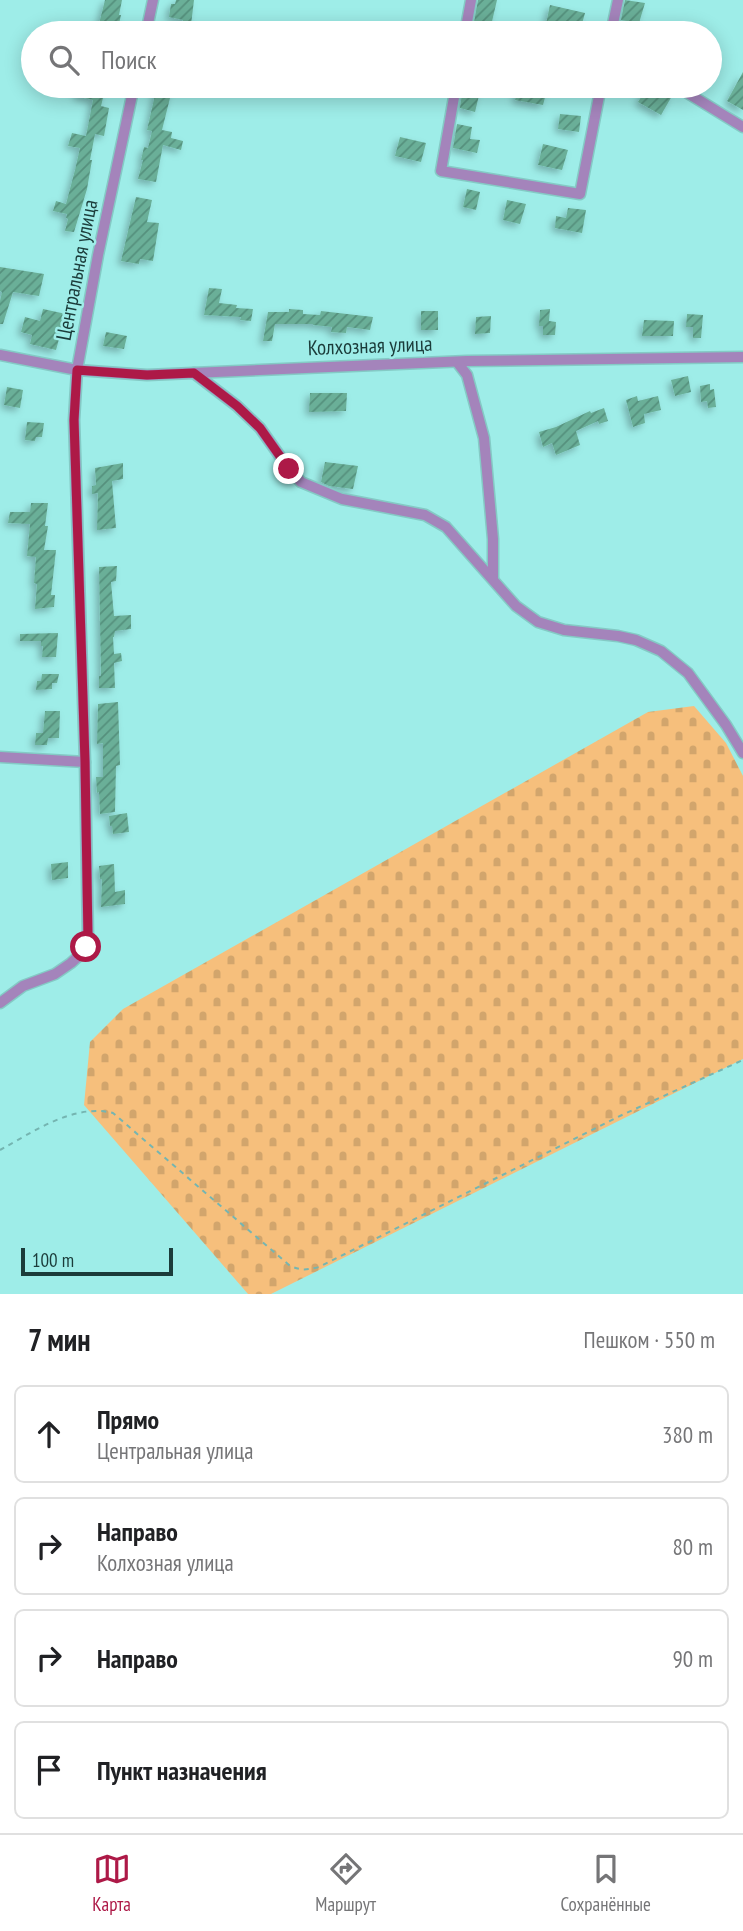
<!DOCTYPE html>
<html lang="ru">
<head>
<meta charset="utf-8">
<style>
	:root { --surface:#fff; --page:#f2f2f2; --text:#202124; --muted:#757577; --line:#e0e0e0; --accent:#ad1947 }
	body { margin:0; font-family:"PT Sans Narrow",sans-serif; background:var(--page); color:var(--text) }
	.scale { position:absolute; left:21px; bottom:18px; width:152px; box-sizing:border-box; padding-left:7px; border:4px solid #1b3c3a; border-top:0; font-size:19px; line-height:24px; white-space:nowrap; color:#1b3c3a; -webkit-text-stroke:5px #9eede8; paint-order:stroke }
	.stop { position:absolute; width:21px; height:21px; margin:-16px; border:5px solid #ad1947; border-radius:50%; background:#fff }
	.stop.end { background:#ad1947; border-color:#fff; box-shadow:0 2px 7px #0008 }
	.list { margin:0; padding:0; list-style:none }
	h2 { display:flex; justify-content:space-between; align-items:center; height:91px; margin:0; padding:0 28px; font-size:30px }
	h2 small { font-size:23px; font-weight:400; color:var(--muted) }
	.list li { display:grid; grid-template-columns:46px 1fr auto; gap:21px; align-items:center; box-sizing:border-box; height:98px; margin:0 14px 14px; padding:0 14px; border:2px solid var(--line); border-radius:10px }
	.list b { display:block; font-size:26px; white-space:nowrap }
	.list p { margin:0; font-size:23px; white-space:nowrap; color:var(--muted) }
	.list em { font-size:23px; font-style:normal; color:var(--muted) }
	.icon { flex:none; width:38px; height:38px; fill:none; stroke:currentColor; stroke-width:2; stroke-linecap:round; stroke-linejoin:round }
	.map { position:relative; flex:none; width:743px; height:1294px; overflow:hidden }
	.search { position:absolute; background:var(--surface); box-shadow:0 4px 18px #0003; left:21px; right:21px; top:21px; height:77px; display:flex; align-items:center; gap:18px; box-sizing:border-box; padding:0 24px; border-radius:38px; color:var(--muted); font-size:26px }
	.sheet { height:539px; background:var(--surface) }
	nav { display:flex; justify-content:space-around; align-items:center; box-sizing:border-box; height:98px; border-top:2px solid var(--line); background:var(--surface); font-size:19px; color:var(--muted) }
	nav a { display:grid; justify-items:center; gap:4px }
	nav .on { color:var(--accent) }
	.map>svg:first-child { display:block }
	.cemetery { fill:url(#cemetery-stones) }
	.building { fill:url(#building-hatch); filter:url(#shadow) }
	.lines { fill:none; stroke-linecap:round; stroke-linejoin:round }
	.minor-casing { stroke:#84cac5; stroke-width:13 }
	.path { stroke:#75b5b1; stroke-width:2; stroke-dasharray:5 5; stroke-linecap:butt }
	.minor { stroke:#a484bb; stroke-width:10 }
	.route { stroke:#ad1947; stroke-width:9 }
	.labels { text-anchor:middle; stroke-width:5; stroke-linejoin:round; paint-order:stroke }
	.street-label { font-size:21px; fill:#1b3c3a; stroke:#9eede8 }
</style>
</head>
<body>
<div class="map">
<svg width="743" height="1294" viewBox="0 0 743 1294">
	<defs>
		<pattern id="cemetery-stones" width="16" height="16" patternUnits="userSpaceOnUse" patternTransform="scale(1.75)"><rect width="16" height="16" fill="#f6bf7c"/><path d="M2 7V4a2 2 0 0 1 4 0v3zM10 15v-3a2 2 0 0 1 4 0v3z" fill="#d2a56c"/></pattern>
		<pattern id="building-hatch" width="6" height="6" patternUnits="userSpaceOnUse" patternTransform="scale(1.75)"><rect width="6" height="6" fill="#6aaf98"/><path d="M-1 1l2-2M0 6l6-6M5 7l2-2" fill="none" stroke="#56907d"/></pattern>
		<filter id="shadow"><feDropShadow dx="-3.5" dy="3.5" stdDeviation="3.5" flood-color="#0004"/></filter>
	</defs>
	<rect width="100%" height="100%" fill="#9eede8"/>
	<polygon class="cemetery" points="694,706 726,743 743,776 743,1059 271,1294 248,1294 84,1105 90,1042 123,1009 648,712"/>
	<g class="building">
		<polygon points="105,0 122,0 119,15 121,15 117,33 98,28"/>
		<polygon points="176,0 194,0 191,25 182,24 183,20 169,17 171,4 175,4"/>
		<polygon points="478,0 497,0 490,30 473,28"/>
		<polygon points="625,0 645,3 639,23 621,20"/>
		<polygon points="550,5 585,13 580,31 546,24"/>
		<polygon points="743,72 743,110 727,101"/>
		<polygon points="79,86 106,86 101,106 109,108 104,136 95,134 90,160 92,160 87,189 74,232 65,231 68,219 66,218 67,214 53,211 56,201 66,204 75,170 80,148 68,146 72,133 86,136 93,100 76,96"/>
		<polygon points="157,86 173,86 162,130 172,132 171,138 183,141 181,150 163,145 156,182 138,179 143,160 141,160 144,147 148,148 152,131 147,130"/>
		<polygon points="463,86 481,87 475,112 460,108"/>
		<polygon points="519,86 548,86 543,105 515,100"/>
		<polygon points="648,86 655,86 672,96 661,115 638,102"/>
		<polygon points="560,114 581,116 579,132 558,129"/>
		<polygon points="457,124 472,127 470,139 480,140 477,153 453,148"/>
		<polygon points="400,137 426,143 421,162 395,156"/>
		<polygon points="543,144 568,150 562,170 538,165"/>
		<polygon points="467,189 480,192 476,210 463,207"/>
		<polygon points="136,197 152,200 147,222 159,223 153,261 140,259 139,264 121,261"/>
		<polygon points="507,200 526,204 520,224 503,220"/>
		<polygon points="568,208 586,210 582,233 555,228 556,216 566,218"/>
		<polygon points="0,267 44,274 39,296 13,292 3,324 0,324 0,301 2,292 0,291"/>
		<polygon points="209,288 222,289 219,303 237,305 236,308 253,309 251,321 240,320 241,317 204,315"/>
		<polygon points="43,309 66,314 56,350 30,344 32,335 21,332 25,317 40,321"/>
		<polygon points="289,309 303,310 303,314 320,315 321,311 373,317 370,330 347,327 346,333 331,332 332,327 313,325 313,324 275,324 272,341 263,341 268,312 289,312"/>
		<polygon points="550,309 549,321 556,322 555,335 543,335 543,326 539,326 540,310"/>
		<rect x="421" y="311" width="17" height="19"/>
		<polygon points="687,314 703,315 701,338 693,338 693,327 686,327"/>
		<polygon points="491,316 490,333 475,334 476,317"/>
		<polygon points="644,320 674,321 673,336 642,336"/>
		<polygon points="106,332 127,336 124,349 103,346"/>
		<polygon points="688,376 691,392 675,396 671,380"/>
		<polygon points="710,384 710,390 714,389 716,407 708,408 707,401 701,402 700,386"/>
		<polygon points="7,387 23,390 20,408 4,405"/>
		<polygon points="310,393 347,393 346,411 309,412"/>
		<polygon points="637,396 638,401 658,396 661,410 644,414 645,423 633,427 626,400"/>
		<polygon points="604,408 608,421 599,424 598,421 576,431 580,445 556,455 552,443 543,447 539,432 556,427 590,411 591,413"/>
		<polygon points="27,422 44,423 42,437 36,437 35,441 25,440"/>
		<polygon points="325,462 358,466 353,489 329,486 321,482"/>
		<polygon points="123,463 123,479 112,481 116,528 97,530 98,493 92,494 92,486 96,485 95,468"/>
		<polygon points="31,503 48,503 45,526 48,526 44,550 56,550 51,595 55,595 54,607 35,609 37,584 34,583 36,557 27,556 30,524 8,523 10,512 30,512"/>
		<polygon points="117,566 116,581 111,582 114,616 131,615 131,629 115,631 114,637 113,637 114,654 121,653 122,661 114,663 115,688 99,688 99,676 101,676 99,567"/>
		<polygon points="58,633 56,657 42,657 43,646 41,646 41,641 20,641 20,634"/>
		<polygon points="42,674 59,674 57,683 52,683 52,689 36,690 37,681 41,681"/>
		<polygon points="118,702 120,765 116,766 115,812 100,814 99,792 97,793 96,777 103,777 103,743 97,744 98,704"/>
		<polygon points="45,711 60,711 59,738 48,738 47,745 35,745 36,733 43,733"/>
		<polygon points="127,813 129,832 113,834 112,826 110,826 109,816"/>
		<polygon points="68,862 68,878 52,880 51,864"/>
		<polygon points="114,864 115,892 125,890 125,904 101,907 102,879 100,879 99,866"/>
	</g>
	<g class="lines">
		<defs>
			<g id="minor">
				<polyline points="146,33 153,0"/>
				<polyline points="465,33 471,0"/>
				<polyline points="611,33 618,0"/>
				<polyline points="456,86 441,171 580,194 601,86"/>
				<polyline points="676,86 743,127"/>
				<polyline points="0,355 77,370 147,375 467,361 743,357"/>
				<polyline points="457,362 467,375 484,438 493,539 493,579"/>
				<polyline points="194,373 237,406 260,428 289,469 301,482 342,499 425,515 446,527 516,606 538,622 564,630 618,636 636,640 661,651 688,673 726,725 743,753"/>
				<polyline points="0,757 85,762"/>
				<polyline points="0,1003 23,986 55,974 71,963 83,952 88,938 85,762 74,420 77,370 98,255 134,86"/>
			</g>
		</defs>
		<use href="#minor" class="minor-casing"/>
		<path class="path" d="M0 1150C33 1132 74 1103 113 1113L289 1265C300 1271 307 1270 319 1267L624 1114 743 1060"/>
		<use href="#minor" class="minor"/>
	</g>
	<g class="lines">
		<polyline class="route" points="86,947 88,938 85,762 74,420 77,370 147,375 194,373 237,406 260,428 289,469"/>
	</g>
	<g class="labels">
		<g class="street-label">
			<text transform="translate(77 270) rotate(-79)" y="7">Центральная улица</text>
			<text transform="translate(370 346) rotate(-2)" y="7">Колхозная улица</text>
		</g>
	</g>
</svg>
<div class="scale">100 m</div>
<div class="stop" style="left:86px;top:947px"></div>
<div class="stop end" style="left:289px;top:469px"></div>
<div class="search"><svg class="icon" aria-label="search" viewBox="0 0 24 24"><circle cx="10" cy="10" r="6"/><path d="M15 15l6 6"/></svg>Поиск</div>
</div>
<section class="sheet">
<h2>7 мин<small>Пешком · 550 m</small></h2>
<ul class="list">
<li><svg class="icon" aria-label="ahead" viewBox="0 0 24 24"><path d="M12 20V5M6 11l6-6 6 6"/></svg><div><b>Прямо</b><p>Центральная улица</p></div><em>380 m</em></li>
<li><svg class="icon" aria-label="right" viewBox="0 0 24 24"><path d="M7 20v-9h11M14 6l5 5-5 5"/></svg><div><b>Направо</b><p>Колхозная улица</p></div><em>80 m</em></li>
<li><svg class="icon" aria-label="right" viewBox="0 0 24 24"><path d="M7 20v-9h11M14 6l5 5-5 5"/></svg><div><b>Направо</b></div><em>90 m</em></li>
<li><svg class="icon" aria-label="arrive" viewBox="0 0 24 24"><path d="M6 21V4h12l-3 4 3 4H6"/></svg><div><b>Пункт назначения</b></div></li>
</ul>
</section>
<nav>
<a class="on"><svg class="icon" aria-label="map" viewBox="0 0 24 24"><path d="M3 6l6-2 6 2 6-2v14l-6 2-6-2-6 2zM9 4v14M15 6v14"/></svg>Карта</a>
<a><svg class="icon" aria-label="directions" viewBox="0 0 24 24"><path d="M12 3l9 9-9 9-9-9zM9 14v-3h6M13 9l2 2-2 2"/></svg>Маршрут</a>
<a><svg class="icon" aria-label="saved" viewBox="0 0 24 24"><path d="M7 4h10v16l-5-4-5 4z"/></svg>Сохранённые</a>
</nav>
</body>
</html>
